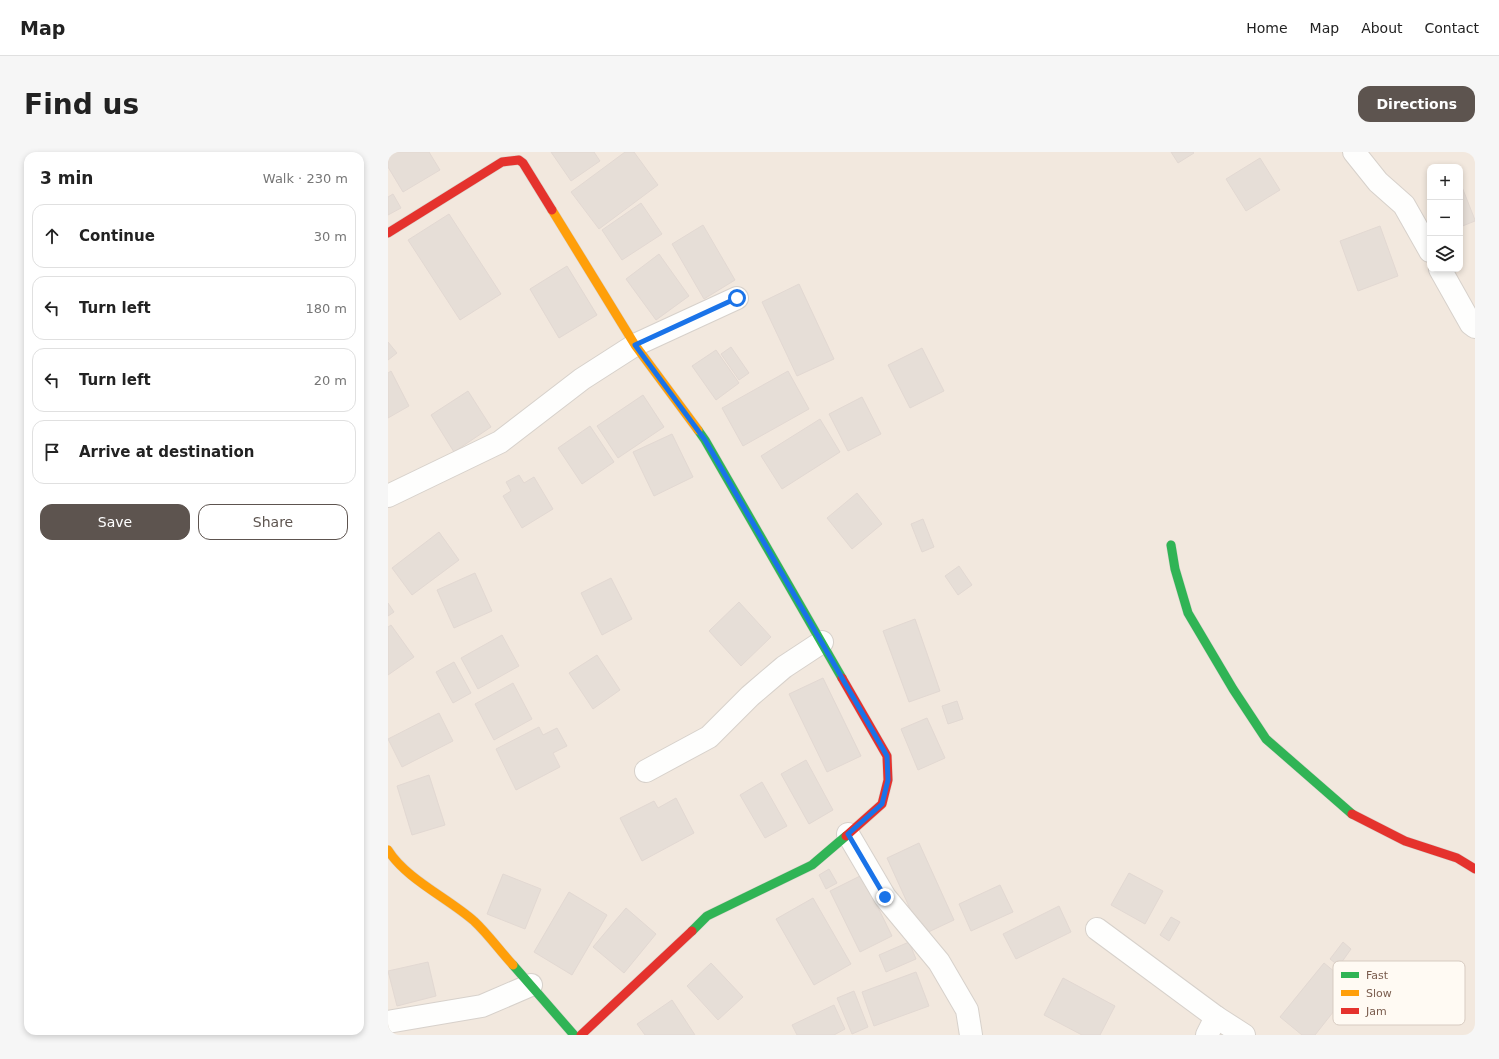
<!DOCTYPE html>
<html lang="en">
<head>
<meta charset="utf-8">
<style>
	:root { --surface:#fff; --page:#f6f6f6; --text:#222; --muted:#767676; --line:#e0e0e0; --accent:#5d544f }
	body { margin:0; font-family:"DejaVu Sans",sans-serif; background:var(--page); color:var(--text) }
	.controls { position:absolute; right:12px; top:12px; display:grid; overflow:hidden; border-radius:8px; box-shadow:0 2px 6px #0003 }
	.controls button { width:36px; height:36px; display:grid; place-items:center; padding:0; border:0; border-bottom:1px solid var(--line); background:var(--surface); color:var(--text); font:20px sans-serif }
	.stop { position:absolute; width:12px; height:12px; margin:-9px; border:3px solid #1a73e8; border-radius:50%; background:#fff }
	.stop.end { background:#1a73e8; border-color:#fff; box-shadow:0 1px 4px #0008 }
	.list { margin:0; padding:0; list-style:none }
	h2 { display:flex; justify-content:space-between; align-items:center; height:52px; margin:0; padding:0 16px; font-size:17px }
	h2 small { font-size:13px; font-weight:400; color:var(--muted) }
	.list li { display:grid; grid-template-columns:26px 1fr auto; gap:12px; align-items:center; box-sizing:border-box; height:64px; margin:0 8px 8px; padding:0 8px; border:1px solid var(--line); border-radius:12px }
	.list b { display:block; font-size:15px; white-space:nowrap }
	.list em { font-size:13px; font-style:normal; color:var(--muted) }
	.actions { display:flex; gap:8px; padding:12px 16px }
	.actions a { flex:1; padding:9px 0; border:1px solid var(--accent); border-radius:12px; text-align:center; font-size:14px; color:var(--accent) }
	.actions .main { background:var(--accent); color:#fff }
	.icon { flex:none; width:22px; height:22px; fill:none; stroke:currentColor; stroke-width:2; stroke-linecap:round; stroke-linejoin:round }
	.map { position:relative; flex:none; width:1087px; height:883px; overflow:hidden; border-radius:12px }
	header { display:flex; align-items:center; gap:24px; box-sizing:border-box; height:56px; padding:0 20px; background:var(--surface); border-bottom:1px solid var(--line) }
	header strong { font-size:19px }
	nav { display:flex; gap:22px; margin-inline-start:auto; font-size:14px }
	.intro { display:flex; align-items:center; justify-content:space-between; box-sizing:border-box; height:96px; padding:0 24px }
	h1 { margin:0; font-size:28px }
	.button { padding:10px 18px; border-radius:12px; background:var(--accent); color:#fff; font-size:14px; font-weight:700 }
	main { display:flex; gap:24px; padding:0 24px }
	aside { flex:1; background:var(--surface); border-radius:12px; box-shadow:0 2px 6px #0003 }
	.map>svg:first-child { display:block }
	.residential { fill:#f2e8de; fill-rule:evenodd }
	.building { fill:#e6ded7; stroke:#e2d8d2 }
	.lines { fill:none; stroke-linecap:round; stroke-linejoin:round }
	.street-casing { stroke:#d7d1cb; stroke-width:24 }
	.fast-casing { stroke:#d9d2cb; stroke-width:10 }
	.slow-casing { stroke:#d9d2cb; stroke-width:10 }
	.jam-casing { stroke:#d9d2cb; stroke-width:10 }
	.street { stroke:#fefefd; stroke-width:22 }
	.fast { stroke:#30b455; stroke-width:9 }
	.slow { stroke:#ff9f0a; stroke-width:9 }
	.jam { stroke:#e5322d; stroke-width:9 }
	.route { stroke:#1a73e8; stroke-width:5 }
	.key { fill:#fffaf3; stroke:#d7cbc1; stroke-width:1 }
	.key-label { font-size:11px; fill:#7a5c4d }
</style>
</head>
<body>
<header>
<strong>Map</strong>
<nav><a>Home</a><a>Map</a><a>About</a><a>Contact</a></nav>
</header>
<div class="intro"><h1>Find us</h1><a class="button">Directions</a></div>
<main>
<aside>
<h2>3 min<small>Walk · 230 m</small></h2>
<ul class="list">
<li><svg class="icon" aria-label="ahead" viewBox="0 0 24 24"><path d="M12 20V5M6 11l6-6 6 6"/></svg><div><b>Continue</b></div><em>30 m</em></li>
<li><svg class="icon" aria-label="left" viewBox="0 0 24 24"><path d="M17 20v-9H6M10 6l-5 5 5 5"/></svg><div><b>Turn left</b></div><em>180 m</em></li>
<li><svg class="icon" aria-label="left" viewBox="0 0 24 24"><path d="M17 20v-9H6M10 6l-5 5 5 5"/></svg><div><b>Turn left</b></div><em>20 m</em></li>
<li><svg class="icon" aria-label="arrive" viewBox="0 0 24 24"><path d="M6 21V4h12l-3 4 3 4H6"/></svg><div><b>Arrive at destination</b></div></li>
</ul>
<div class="actions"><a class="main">Save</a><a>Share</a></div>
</aside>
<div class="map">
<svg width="1087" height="883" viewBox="0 0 1087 883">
	<rect width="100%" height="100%" fill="#f9f5f0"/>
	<path class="residential" d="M0 0H1087V883H0ZM1042 15H1072V117H1042Z"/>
	<g class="building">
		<polygon points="0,0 41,0 52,18 15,40 0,15"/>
		<polygon points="163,0 206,0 212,9 183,29"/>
		<polygon points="237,0 246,0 270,33 211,77 183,40"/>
		<polygon points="783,0 805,0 806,1 790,11"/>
		<polygon points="872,6 892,38 858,59 838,27"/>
		<polygon points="1072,35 1074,35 1087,68 1087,69 1072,75"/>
		<polygon points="5,42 13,56 0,63 0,45"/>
		<polygon points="253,51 274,82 234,108 214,78"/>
		<polygon points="61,62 113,142 72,168 20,88"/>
		<polygon points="315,73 347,128 316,147 284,92"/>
		<polygon points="992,74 1010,124 970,139 952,89"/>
		<polygon points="271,102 301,144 268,168 238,127"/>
		<polygon points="179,114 209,163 171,186 142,137"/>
		<polygon points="411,132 446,207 409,224 374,150"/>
		<polygon points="0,190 9,201 0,208"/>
		<polygon points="343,195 361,221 351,228 333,202"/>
		<polygon points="534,196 556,239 522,256 500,213"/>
		<polygon points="328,198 351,231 328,248 304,214"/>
		<polygon points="3,219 21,254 0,266 0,221"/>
		<polygon points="400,219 421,257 355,294 334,256"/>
		<polygon points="80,239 103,275 66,300 43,263"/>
		<polygon points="255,243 276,275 230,306 209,274"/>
		<polygon points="474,245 493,282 460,299 441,262"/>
		<polygon points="432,267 452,300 394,337 373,304"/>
		<polygon points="202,274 226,310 194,332 170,296"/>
		<polygon points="284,282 305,325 266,344 245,300"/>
		<polygon points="131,323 136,331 146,325 165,357 134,376 115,344 123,339 118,330"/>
		<polygon points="469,341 494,372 464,397 439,366"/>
		<polygon points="535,367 546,395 534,400 523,372"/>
		<polygon points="51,380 71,408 24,443 4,416"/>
		<polygon points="571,414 584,433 570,443 557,424"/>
		<polygon points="87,421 104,459 66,476 49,438"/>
		<polygon points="223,426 244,467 214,483 193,441"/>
		<polygon points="351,450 383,485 353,514 321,479"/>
		<polygon points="0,451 6,460 0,464"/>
		<polygon points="527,467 552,539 521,550 495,479"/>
		<polygon points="3,473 26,505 0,523 0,475"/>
		<polygon points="114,483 131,514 90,537 73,506"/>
		<polygon points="209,503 232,538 205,557 181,521"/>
		<polygon points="66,510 83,541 65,551 48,520"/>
		<polygon points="435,526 473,604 439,620 401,542"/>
		<polygon points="125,531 144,567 106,588 87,552"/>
		<polygon points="569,549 575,567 560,572 554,554"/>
		<polygon points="51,561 65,589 14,615 0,587"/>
		<polygon points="539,566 557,606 530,618 513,577"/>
		<polygon points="151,575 155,583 169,576 179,594 165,601 172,615 128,638 108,597"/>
		<polygon points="418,608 445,658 421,672 393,622"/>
		<polygon points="41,623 57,673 24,683 9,634"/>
		<polygon points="374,630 399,674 377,686 352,643"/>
		<polygon points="288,646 306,681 254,709 232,666 266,649 270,656"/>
		<polygon points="531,691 566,768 534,783 499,706"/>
		<polygon points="441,717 449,731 438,737 431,723"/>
		<polygon points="741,721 775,739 757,772 723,753"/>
		<polygon points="115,722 153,737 137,777 99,762"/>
		<polygon points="474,723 504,784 472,800 442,739"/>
		<polygon points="612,733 625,760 583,779 571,752"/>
		<polygon points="181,740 219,763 184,823 146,800"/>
		<polygon points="425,746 463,812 426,833 388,767"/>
		<polygon points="671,754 683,780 628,807 615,782"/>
		<polygon points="238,756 268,782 236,821 205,795"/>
		<polygon points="783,765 792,770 781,789 772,783"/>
		<polygon points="521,790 528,807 498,820 491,803"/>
		<polygon points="955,790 963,797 951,814 942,807"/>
		<polygon points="40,810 48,844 9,854 0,819"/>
		<polygon points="323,811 355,845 330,868 299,834"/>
		<polygon points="936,811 965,835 927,883 914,883 892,865"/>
		<polygon points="528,820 541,854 486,874 474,840"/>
		<polygon points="675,826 727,854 712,883 694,883 656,863"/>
		<polygon points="466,839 480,875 464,882 449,846"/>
		<polygon points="284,848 307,883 257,883 249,872"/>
		<polygon points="446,853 457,877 446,883 409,883 404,873"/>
	</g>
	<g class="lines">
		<defs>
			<g id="street">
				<polyline points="966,0 990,30 1016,53 1042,99"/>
				<polyline points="1052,117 1083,172 1087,175"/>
				<polyline points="0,344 112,290 194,227 247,193 349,146"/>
				<polyline points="258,619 321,585 362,544 396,515 434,490"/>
				<polyline points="460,682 497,745 551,810 579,858 583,883"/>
				<polyline points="709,777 828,865 856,883"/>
				<polyline points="0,870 94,854 143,833"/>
				<polyline points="819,883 828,865"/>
			</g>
			<g id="fast">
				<polyline points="310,278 317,288 454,526"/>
				<polyline points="783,393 787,417 800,461 845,537 878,587 964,662"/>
				<polyline points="304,779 319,764 424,713 458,684"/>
				<polyline points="125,813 186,883"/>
			</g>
			<g id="slow">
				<polyline points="164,58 247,193 310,278"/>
				<path d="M0 698C18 727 60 746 86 769 100 782 112 799 125 813"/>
			</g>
			<g id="jam">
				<polyline points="0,81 114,10 131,8 135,11 164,58"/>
				<polyline points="454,526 499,604 500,628 494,652 458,684"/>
				<polyline points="964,662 1017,689 1069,706 1087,717"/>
				<polyline points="193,883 304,779"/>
			</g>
		</defs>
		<use href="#street" class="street-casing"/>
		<use href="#fast" class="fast-casing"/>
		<use href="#slow" class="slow-casing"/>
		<use href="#jam" class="jam-casing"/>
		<use href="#street" class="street"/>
		<use href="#fast" class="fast"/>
		<use href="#slow" class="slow"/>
		<use href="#jam" class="jam"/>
	</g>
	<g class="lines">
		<polyline class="route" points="349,146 247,193 317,288 499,604 500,628 494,652 460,682 497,745"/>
	</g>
	<rect x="945" y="809" width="132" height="64" rx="6" class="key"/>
	<rect x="953" y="820" width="18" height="6" fill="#30b455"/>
	<rect x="953" y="838" width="18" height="6" fill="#ff9f0a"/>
	<rect x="953" y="856" width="18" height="6" fill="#e5322d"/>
	<g class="key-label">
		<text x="978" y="827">Fast</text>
		<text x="978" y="845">Slow</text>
		<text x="978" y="863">Jam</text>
	</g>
</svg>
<div class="controls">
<button>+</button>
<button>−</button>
<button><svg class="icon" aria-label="layers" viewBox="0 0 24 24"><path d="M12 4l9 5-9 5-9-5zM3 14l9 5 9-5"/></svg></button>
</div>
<div class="stop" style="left:349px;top:146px"></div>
<div class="stop end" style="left:497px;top:745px"></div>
</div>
</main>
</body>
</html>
